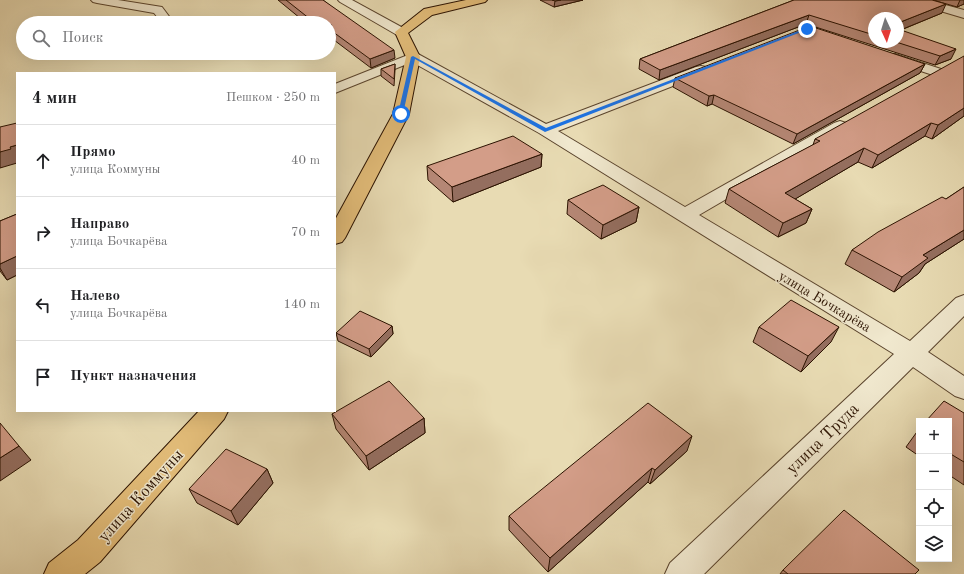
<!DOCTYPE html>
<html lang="ru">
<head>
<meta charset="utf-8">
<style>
	:root { --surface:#fff; --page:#f2f2f2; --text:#202124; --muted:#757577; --line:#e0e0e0 }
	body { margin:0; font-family:"Old Standard TT",serif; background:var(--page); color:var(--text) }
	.controls { position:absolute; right:12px; bottom:12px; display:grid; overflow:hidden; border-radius:0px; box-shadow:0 4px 16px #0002 }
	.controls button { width:36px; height:36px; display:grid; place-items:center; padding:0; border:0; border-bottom:1px solid var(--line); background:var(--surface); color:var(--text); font:20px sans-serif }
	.compass { position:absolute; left:868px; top:12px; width:36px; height:36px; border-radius:50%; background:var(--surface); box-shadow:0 4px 16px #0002; rotate:176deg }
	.stop { position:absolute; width:12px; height:12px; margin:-9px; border:3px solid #1a73e8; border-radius:50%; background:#fff }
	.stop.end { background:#1a73e8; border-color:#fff; box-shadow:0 1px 4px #0008 }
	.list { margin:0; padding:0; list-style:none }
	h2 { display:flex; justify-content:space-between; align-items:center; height:52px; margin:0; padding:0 16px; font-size:17px }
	h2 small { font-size:13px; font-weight:400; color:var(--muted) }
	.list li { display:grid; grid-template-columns:26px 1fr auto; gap:12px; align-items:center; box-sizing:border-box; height:72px; padding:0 16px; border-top:1px solid var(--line) }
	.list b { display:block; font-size:15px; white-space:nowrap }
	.list p { margin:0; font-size:13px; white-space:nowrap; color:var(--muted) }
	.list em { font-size:13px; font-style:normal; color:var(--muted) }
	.icon { flex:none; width:22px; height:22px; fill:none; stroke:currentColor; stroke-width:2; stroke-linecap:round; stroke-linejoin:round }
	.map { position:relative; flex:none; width:964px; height:574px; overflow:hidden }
	.search { position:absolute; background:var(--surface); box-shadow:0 4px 16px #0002; left:16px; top:16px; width:320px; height:44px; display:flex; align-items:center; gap:10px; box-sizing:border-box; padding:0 14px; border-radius:22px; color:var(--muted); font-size:15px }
	.panel { position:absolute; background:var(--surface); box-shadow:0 4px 16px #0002; left:16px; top:72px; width:320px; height:340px; border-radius:0px }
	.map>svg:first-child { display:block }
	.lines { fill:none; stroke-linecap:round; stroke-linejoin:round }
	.minor-casing { stroke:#5a442d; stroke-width:2 }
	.major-casing { stroke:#2b1200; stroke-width:2 }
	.minor { fill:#f0e8ce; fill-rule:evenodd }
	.major { fill:#e4be7a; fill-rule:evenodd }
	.wall { fill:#b58775; stroke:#2b1200; fill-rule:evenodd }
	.shaded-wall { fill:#946e5f; stroke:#2b1200 }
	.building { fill:#d39d88; stroke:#2b1200 }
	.route { fill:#1a73e8 }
	.labels { text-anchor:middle; stroke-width:3; stroke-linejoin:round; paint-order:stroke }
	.street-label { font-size:14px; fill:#2b1200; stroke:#f0e8ce }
	.near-street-label { font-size:17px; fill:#2b1200; stroke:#f0e8ce }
</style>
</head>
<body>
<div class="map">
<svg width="964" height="574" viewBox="0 0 964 574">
	<rect width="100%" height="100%" fill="#e8dbb3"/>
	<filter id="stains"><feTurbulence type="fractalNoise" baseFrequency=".005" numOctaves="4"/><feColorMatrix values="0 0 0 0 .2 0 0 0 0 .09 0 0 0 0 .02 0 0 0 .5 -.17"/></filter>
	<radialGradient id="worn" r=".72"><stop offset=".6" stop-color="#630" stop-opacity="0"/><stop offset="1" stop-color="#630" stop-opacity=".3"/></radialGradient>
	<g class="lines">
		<defs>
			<g id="minor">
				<polygon points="91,0 118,0 162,7 174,23 162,23 154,13 97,3 93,2"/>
				<polygon points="338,0 352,0 405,29 407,32 405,35 397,35 340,2"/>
				<polygon points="908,0 927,0 964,10 964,18 910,2"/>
				<polygon points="413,53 418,54 546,124 696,67 701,66 706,67 708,70 706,73 558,131 685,207 834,123 840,121 846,123 848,126 846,129 699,215 910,341 956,298 964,295 964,316 928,352 964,376 964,399 955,396 913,367 704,574 665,574 670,563 894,354 539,133 412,62 335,93 335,84"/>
				<polygon points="895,54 941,69 943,72 941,75 936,76 890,61 888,58 890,55"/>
			</g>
			<g id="major">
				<polygon points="466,0 487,0 485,2 432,15 408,33 420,57 409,114 345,238 342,242 335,244 335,220 393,114 406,57 395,32 424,9"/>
				<polygon points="199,411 228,411 224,419 100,562 85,574 44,574 49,563 78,540"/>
			</g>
		</defs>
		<use href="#minor" class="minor-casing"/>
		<use href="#major" class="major-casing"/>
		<use href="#minor" class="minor"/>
		<use href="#major" class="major"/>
	</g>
	<g class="wall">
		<polygon points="278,0 323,0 395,58 371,68 330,37 330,34 329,34 329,23 306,23"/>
		<polygon points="540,0 583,0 554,7"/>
		<path d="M794 0 942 13 901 30 951 59 935 65 806 24 659 80 639 69 640 59ZM874 18 898 42H874Z"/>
		<polygon points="933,0 964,0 964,4 957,7"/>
		<polygon points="395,64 395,70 394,86 381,76 381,69"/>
		<polygon points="925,64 920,73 793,144 712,104 707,106 673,87 675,78"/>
		<polygon points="964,116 932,139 925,136 872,168 858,162 795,199 812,209 806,223 778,237 725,203 729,189 813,145 815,139"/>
		<polygon points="542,154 541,167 453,202 428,180 427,166"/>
		<polygon points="964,187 964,239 925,264 919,273 894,292 845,264 852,250 946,199"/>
		<polygon points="568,200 639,207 636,222 601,239 567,214"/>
		<polygon points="17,214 17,275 7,280 0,271 0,221"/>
		<polygon points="392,326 393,334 371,357 338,341 336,333"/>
		<polygon points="759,327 831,342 801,372 753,342"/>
		<polygon points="964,413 964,485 949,475 949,421"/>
		<polygon points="332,414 424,418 425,433 369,470 336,429"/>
		<polygon points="919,429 919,456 906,447"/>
		<polygon points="687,451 650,484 648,482 548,572 509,530 509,516"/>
		<polygon points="267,469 273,483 238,525 197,503 189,489"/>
		<polygon points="783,570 915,574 780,574"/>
	</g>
	<g class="shaded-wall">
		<polygon points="561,0 583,0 554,7 555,1"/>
		<polygon points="960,0 964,0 964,4 957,7"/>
		<polygon points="946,4 942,13 898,31 898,23"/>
		<polygon points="809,15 806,24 659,80 660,70"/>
		<polygon points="956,49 951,59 935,65 940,56"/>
		<polygon points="394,50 395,58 371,68 370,59"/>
		<polygon points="925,64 920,73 793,144 797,134"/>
		<polygon points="714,95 712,104 707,106 709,96"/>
		<polygon points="964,108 964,116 932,139 938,125"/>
		<polygon points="931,123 925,136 872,168 878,155"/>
		<polygon points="17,145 17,163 0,168 0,152 10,147"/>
		<polygon points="864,148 858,162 780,208 785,193"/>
		<polygon points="542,154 541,167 453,202 452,187"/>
		<polygon points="639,207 636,222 601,239 603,225"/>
		<polygon points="812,209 806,223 778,237 783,223"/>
		<polygon points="964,230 964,239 925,264 919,273 894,292 902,277 923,255"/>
		<polygon points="17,256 17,275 7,280 0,268 0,264"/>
		<polygon points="392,326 393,334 371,357 369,349"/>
		<polygon points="839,327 831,342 801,372 808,356"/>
		<polygon points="424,418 425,433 369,470 366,456"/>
		<polygon points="692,436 687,451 650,484 655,470"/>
		<polygon points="19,446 31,460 0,481 0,458"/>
		<polygon points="652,468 648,482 548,572 550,558"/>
		<polygon points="267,469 273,483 238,525 231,511"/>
	</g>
	<g class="building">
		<polygon points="286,0 323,0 394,50 370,59 329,29 332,25 329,25 329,23 315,23"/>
		<polygon points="552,0 561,0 555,1"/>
		<polygon points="794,0 932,0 946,4 898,23 898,18 874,18 874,35 809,15 660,70 640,59"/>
		<polygon points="810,26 925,64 797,134 714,95 709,96 675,78"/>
		<polygon points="898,29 956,49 940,56 896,42 898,42"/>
		<polygon points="964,56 964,108 938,125 931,123 878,155 864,148 785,193 812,209 783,223 729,189 820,141 815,139"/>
		<polygon points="395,64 394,79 381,69"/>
		<polygon points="17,123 17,145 10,147 11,149 0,152 0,127"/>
		<polygon points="513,136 542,154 452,187 427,166"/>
		<polygon points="603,185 639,207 603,225 568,200"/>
		<polygon points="964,187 964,230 923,255 928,258 902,277 852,250 878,232 942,197 946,199"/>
		<polygon points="17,214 17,256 0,264 0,221"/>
		<polygon points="791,300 839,327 808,356 759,327"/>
		<polygon points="360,311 392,326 369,349 336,333"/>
		<polygon points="389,381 424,418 366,456 332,414"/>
		<polygon points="944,401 964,413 964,462 949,453 949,421 926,421"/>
		<polygon points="648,403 692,436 655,470 652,468 550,558 509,516"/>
		<polygon points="0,423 19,446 0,458"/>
		<polygon points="919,429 919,434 916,432"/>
		<polygon points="226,449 267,469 231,511 189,489"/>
		<polygon points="844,510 919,570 915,574 788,574 783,570"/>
	</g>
	<polygon class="route" points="806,28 809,29 545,132 415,59 403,114 401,115 398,114 411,57 413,56 546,128"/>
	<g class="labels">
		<g class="street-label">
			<text transform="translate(825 301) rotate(31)" y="5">улица Бочкарёва</text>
		</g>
		<g class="near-street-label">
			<text transform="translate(822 438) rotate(-44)" y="6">улица Труда</text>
			<text transform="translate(140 495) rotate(-48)" y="6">улица Коммуны</text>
		</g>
	</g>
	<rect width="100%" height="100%" filter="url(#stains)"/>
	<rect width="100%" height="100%" fill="url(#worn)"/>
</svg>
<div class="controls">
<button>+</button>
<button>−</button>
<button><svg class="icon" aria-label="locate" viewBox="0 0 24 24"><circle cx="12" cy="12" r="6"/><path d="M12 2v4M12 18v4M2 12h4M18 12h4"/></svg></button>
<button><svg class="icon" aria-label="layers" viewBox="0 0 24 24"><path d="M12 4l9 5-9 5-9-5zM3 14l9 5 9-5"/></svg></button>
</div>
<svg class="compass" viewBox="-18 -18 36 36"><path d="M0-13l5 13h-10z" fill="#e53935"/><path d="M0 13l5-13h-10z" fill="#757577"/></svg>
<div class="stop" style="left:401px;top:114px"></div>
<div class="stop end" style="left:807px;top:29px"></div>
<div class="search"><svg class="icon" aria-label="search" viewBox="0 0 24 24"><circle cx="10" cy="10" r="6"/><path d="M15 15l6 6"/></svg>Поиск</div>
<section class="panel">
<h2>4 мин<small>Пешком · 250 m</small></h2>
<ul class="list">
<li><svg class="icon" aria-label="ahead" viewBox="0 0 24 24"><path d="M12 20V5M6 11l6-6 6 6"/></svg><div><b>Прямо</b><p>улица Коммуны</p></div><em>40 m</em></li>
<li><svg class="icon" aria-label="right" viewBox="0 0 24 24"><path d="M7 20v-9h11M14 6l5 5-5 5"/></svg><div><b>Направо</b><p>улица Бочкарёва</p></div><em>70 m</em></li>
<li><svg class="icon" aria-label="left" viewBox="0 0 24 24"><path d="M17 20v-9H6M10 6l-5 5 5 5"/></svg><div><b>Налево</b><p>улица Бочкарёва</p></div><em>140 m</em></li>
<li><svg class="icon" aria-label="arrive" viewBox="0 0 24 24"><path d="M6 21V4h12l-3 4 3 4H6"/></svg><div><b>Пункт назначения</b></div></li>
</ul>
</section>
</div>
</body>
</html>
